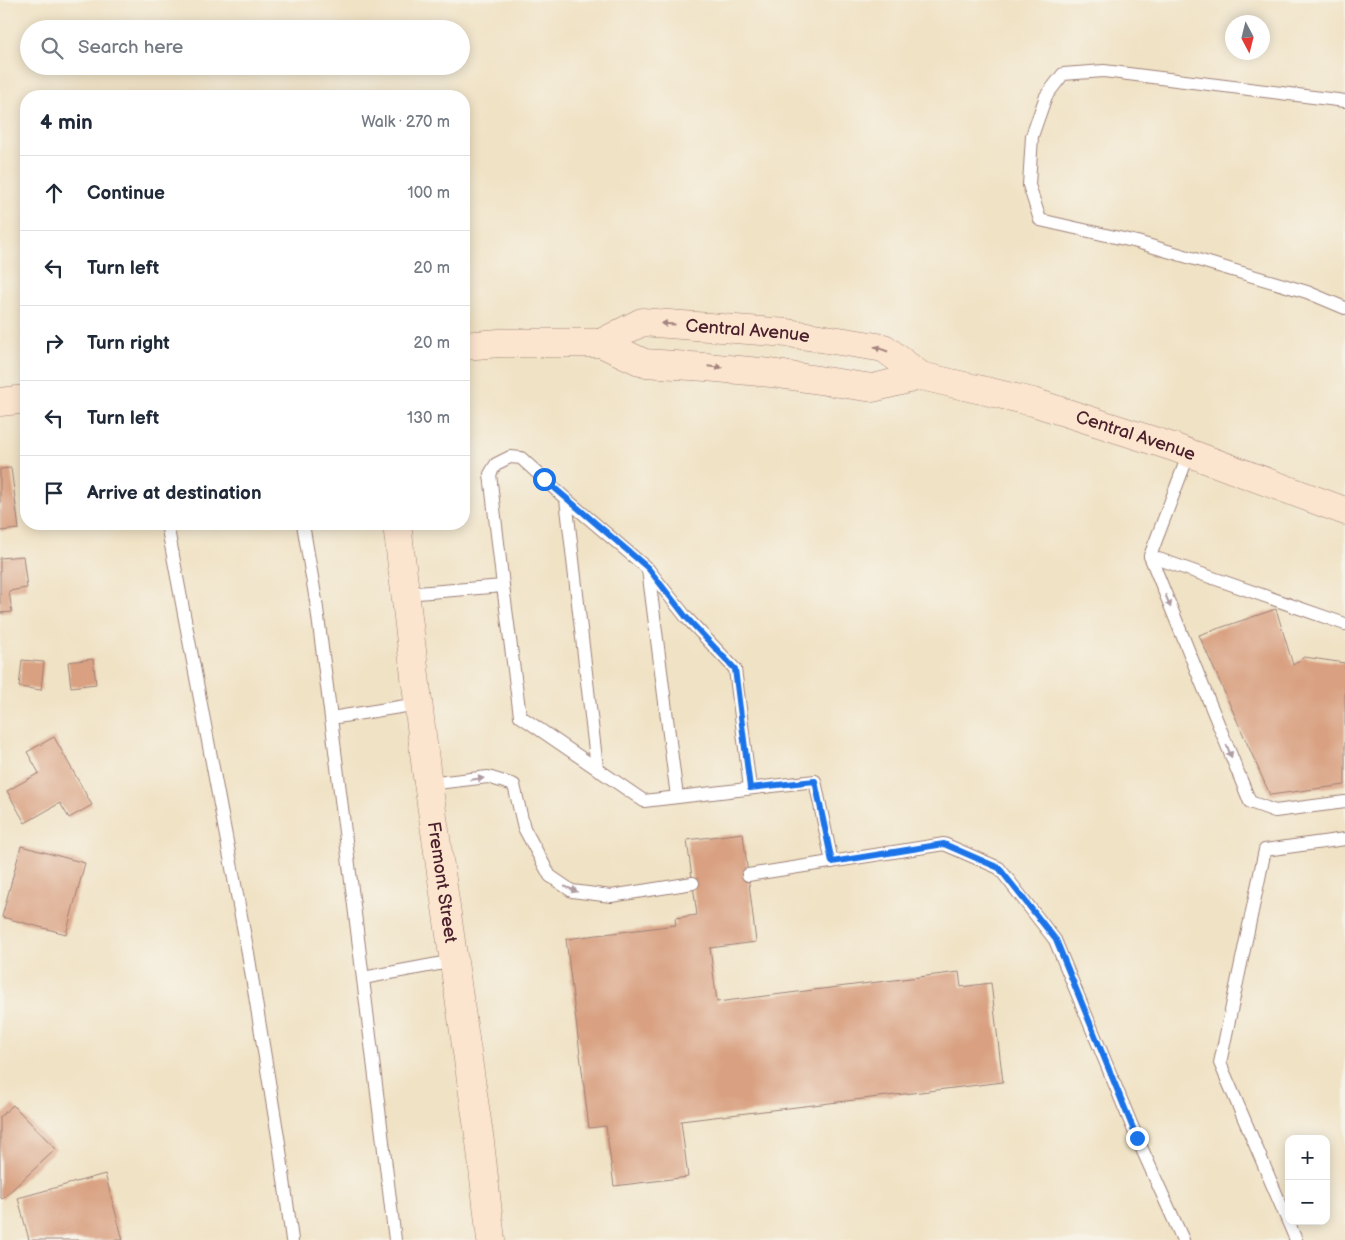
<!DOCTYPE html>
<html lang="en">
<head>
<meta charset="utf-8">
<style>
	:root { --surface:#fff; --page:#f6f6f7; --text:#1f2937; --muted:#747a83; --line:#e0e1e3 }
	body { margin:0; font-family:"Balsamiq Sans",sans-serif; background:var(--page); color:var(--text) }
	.controls { position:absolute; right:15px; bottom:15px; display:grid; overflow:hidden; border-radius:10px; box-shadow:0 2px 12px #0003 }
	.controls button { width:45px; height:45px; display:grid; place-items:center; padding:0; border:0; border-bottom:1px solid var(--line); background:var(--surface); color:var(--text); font:25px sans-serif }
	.compass { position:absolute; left:1225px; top:15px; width:45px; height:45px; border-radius:50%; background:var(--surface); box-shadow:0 2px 12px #0003; rotate:173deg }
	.stop { position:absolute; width:15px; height:15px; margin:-11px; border:4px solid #1a73e8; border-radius:50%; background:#fff }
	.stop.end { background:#1a73e8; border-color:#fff; box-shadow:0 1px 5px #0008 }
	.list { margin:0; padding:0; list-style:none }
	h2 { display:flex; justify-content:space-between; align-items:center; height:65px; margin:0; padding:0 20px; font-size:21px }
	h2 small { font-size:16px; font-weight:400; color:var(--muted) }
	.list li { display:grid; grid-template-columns:32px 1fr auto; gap:15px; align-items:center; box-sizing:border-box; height:75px; padding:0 20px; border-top:1px solid var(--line) }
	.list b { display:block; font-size:19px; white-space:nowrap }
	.list em { font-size:16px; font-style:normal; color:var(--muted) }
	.icon { flex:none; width:28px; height:28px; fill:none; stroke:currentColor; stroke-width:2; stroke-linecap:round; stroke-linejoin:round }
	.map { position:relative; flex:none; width:1345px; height:1240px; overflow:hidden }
	.search { position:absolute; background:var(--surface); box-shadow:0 2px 12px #0003; left:20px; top:20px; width:450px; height:55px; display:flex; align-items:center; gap:12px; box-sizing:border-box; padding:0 18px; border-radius:28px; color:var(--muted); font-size:19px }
	.panel { position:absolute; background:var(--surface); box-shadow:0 2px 12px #0003; left:20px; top:90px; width:450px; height:440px; border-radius:20px }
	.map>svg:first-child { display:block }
	.building { fill:#d9a182 }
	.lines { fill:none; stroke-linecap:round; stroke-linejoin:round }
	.lane-casing { stroke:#9d8078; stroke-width:14 }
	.secondary-casing { stroke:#9d8078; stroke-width:29 }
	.lane { stroke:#fff; stroke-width:12 }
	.secondary { stroke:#fce5cf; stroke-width:28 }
	.oneway { fill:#a3827d }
	.oneway2 { fill:#ae9aa0 }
	.route { stroke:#1a73e8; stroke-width:6 }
	.labels { text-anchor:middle; stroke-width:4; stroke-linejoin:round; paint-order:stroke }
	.street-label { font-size:18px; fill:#4a1f2b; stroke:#f7f3e8 }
</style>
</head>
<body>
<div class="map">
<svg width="1345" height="1240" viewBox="0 0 1345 1240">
	<rect width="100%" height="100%" fill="#f7f3e8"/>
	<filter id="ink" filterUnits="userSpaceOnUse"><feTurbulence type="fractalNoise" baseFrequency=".02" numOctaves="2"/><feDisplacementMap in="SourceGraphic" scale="10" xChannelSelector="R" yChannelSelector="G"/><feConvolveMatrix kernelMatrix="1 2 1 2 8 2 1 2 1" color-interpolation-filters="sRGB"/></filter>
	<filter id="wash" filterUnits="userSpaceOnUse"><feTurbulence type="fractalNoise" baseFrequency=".0096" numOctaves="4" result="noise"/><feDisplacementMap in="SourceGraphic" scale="20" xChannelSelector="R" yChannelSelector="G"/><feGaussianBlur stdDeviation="1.12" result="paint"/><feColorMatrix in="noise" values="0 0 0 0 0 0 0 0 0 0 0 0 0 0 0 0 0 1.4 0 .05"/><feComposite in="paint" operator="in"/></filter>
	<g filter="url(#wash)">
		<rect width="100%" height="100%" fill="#f0e2c5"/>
		<g id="blocks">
			<g class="building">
				<polygon points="11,468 19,529 0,531 0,469"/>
				<polygon points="23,556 27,588 9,591 12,612 0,613 0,558"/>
				<polygon points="1276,609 1293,665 1304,657 1345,663 1345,785 1270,795 1199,635"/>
				<polygon points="93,659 96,684 71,687 68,662"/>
				<polygon points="22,660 44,662 41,690 19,687"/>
				<polygon points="54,737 92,805 69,818 60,803 25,823 7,791 39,773 27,752"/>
				<polygon points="743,833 756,942 710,948 717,1002 959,972 961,987 991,983 1003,1082 681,1121 688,1177 614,1186 606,1126 589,1128 566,939 676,925 675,918 697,915 687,840"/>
				<polygon points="21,846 85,863 66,934 2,917"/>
				<polygon points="13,1105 56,1149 2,1199 0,1197 0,1117"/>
				<polygon points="105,1174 123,1240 29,1240 18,1198"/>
			</g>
		</g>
	</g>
	<g filter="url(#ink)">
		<use href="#blocks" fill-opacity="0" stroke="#9d8078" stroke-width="1"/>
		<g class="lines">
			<defs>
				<g id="lane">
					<polyline points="1345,101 1104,71 1063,74 1046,96 1032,136 1029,185 1040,220 1137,242 1307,292 1345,308"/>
					<polyline points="1189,453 1150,556 1250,802 1275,811 1345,802"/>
					<polyline points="566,499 597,768"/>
					<polyline points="167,524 248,953 279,1143 292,1240"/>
					<polyline points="303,524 316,601 331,718"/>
					<polyline points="1150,556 1345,624"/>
					<polyline points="648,569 677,797"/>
					<polyline points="503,586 490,474 496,464 510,457 521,458 566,499 648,569 686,617 735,669 750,788"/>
					<polyline points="405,594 503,586 520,716 644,801 815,781 832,862"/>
					<polyline points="428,784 488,777 514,785 524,828 550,876 572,891 611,896 693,883"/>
					<polyline points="748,875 944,844 999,868 1055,940 1137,1138 1183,1240"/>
					<polyline points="363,978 454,961"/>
					<polyline points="395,1240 331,718 418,704"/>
					<polyline points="1296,1240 1220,1063 1265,850 1345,839"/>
				</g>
				<g id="secondary">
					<path id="s1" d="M601 343 642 322 788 333 884 348 921 376 1033 402 1173 447 1345 511"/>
					<polyline points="464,346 499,343 601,343 644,363 706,367 771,373 873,388 921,376"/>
					<polyline points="0,402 26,399"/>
					<path id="s2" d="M397 524 426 769 480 1142 491 1240"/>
				</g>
			</defs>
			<use href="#lane" class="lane-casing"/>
			<use href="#secondary" class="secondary-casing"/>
			<use href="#lane" class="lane"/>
			<use href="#secondary" class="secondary"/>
		</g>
		<defs><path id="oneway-solid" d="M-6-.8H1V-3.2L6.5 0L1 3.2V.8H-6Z" transform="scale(1.25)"/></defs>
		<g class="oneway">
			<use href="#oneway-solid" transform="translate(668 324) rotate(-176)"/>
			<use href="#oneway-solid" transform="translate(881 349) rotate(-161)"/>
			<use href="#oneway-solid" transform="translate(715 367) rotate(6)"/>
		</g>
		<g class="oneway2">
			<use href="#oneway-solid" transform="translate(1168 601) rotate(68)"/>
			<use href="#oneway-solid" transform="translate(1229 751) rotate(68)"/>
			<use href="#oneway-solid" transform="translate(477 779) rotate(-7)"/>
			<use href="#oneway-solid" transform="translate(571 889) rotate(23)"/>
		</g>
	</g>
	<g class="lines" filter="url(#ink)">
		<polyline class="route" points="544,479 648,568 686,617 735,669 750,788 815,781 832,862 944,844 999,868 1056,940 1137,1138"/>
	</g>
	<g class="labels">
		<g class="street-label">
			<text dy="6" stroke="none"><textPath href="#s1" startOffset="152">Central Avenue</textPath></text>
			<text dy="6" stroke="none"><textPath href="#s1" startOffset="559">Central Avenue</textPath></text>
			<text dy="6" stroke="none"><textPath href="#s2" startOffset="361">Fremont Street</textPath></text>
		</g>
	</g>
</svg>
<div class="controls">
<button>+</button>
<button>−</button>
</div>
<svg class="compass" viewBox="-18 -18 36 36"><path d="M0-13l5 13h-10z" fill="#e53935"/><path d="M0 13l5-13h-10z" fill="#747a83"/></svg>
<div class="stop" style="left:544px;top:479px"></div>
<div class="stop end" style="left:1137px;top:1138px"></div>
<div class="search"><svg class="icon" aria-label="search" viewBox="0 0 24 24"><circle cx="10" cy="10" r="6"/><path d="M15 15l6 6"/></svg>Search here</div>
<section class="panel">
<h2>4 min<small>Walk · 270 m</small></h2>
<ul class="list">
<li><svg class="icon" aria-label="ahead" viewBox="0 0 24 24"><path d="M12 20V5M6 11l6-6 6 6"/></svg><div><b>Continue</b></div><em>100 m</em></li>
<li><svg class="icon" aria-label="left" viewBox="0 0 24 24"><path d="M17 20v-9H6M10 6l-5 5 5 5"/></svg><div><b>Turn left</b></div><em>20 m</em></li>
<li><svg class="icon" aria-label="right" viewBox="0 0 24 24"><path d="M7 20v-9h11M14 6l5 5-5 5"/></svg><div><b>Turn right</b></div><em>20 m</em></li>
<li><svg class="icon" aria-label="left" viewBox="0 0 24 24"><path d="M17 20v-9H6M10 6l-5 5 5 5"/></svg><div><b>Turn left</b></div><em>130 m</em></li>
<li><svg class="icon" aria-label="arrive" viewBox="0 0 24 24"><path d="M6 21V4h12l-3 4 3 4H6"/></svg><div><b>Arrive at destination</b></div></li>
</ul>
</section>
</div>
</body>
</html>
